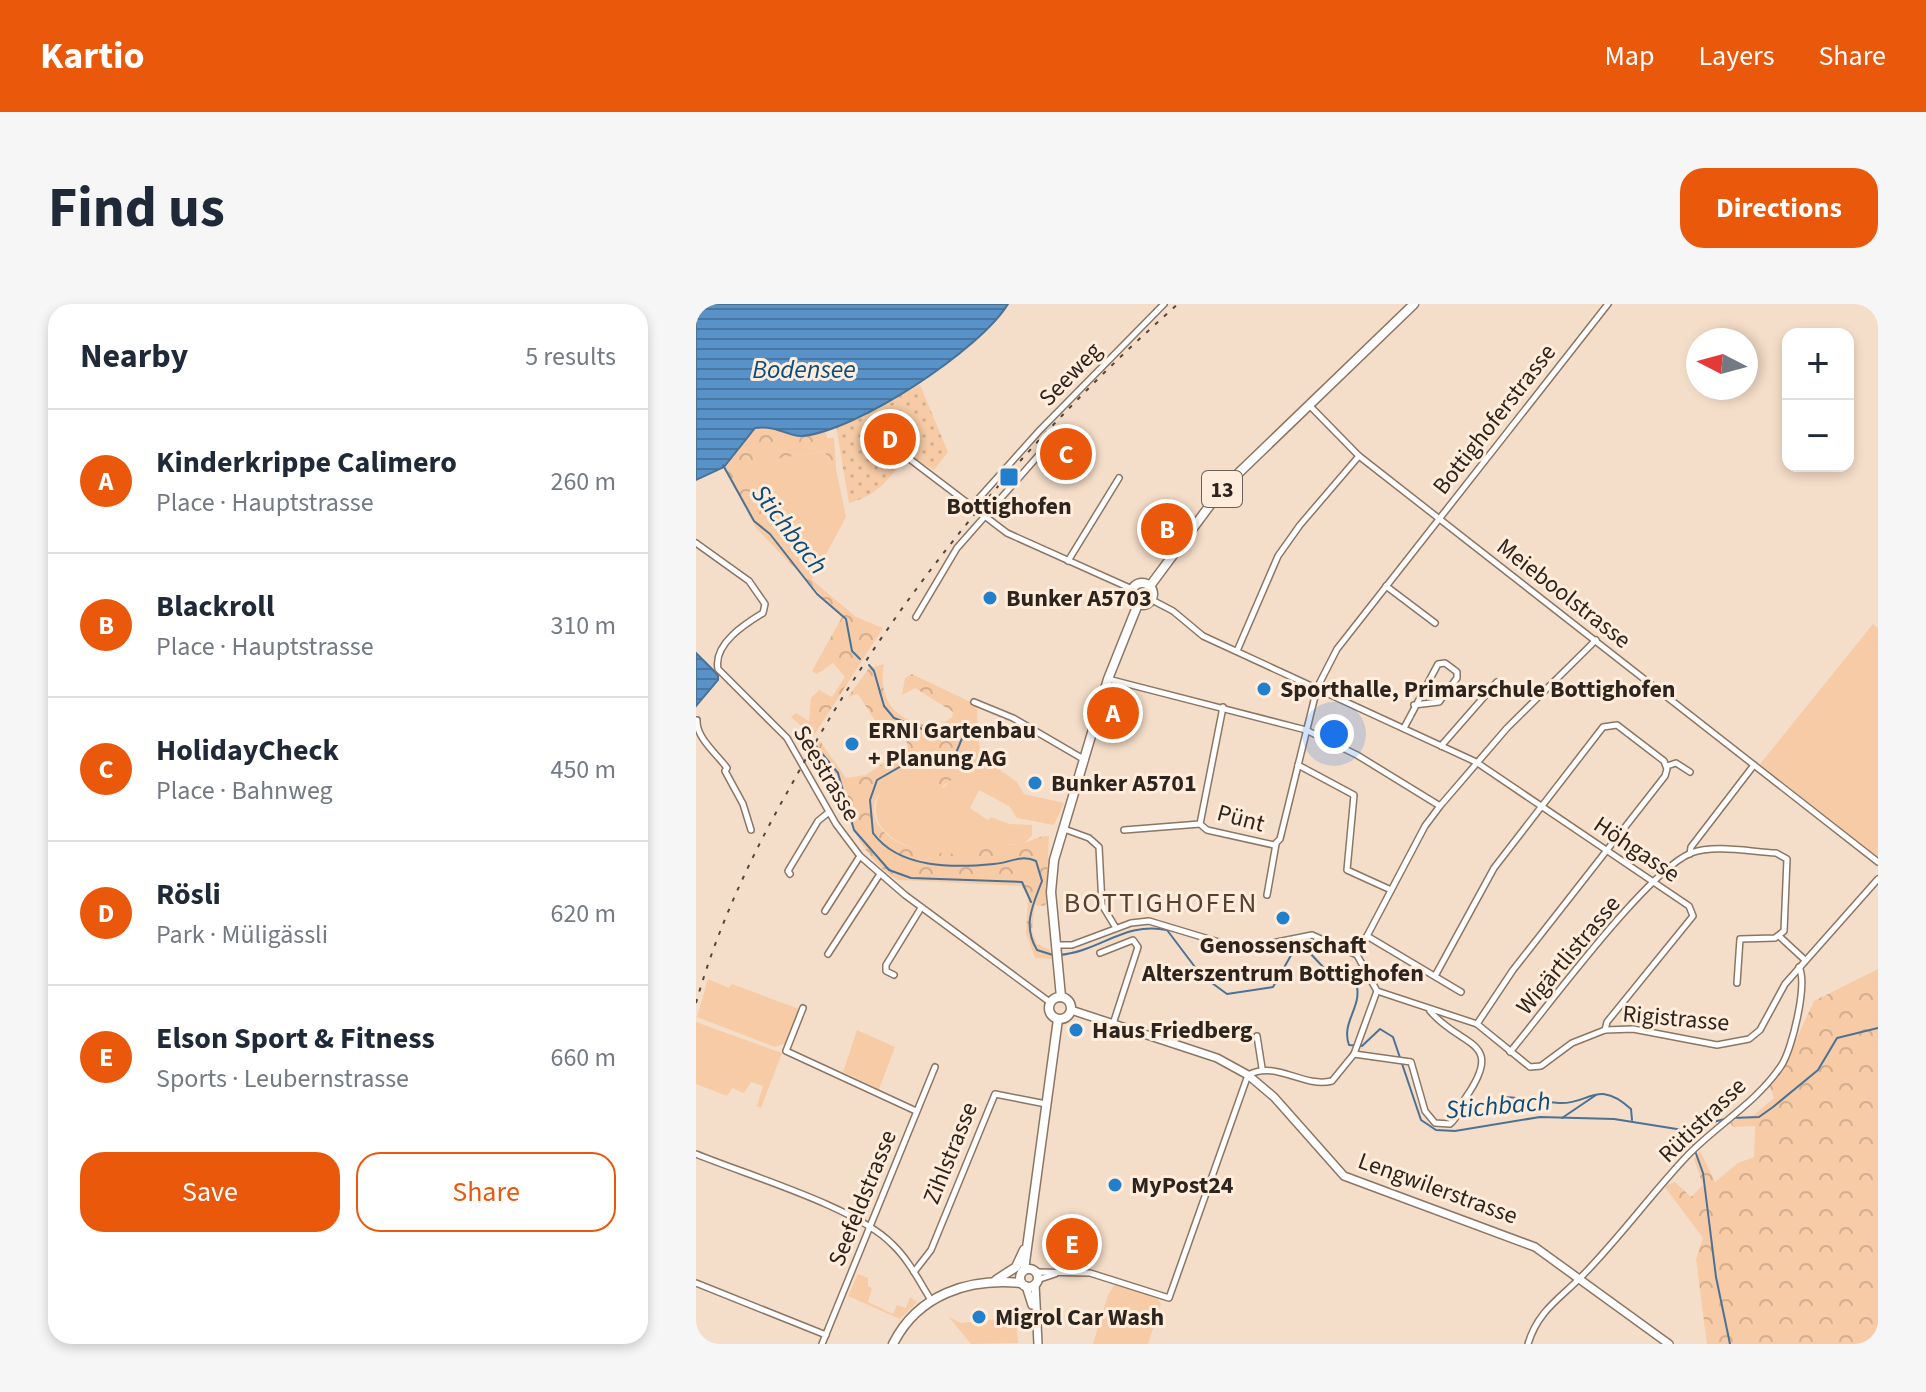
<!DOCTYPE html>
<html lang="en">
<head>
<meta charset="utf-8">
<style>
	:root { --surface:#fff; --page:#f6f6f7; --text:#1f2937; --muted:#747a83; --line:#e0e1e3; --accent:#ea580c }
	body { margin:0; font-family:"Source Sans 3",sans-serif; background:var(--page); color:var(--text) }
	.controls { position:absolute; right:24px; top:24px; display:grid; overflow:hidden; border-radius:16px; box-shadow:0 4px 12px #0003 }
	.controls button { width:72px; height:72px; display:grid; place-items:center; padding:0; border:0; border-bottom:2px solid var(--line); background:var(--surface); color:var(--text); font:40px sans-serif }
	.compass { position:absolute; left:990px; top:24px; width:72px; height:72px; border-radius:50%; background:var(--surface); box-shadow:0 4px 12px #0003; rotate:276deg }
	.you { position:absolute; left:638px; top:430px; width:28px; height:28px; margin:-20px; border:6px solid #fff; border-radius:50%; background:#1a73e8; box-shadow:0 0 0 12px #1a73e833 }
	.badge { display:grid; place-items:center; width:52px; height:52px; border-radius:50%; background:var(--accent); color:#fff; font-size:26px; font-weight:700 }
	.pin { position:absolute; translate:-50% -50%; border:4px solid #fff; box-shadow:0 2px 8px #0006 }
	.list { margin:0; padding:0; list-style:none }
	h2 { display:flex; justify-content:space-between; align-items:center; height:104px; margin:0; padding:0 32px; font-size:34px }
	h2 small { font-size:26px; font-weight:400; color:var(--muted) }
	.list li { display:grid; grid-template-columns:52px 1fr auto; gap:24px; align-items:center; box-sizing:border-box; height:144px; padding:0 32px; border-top:2px solid var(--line) }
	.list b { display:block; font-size:30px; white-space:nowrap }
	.list p { margin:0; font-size:26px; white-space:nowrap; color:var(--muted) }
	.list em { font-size:26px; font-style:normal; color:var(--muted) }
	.actions { display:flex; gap:16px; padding:24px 32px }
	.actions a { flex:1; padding:18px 0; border:2px solid var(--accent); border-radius:24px; text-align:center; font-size:28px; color:var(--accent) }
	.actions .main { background:var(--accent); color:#fff }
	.map { position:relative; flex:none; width:1182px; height:1040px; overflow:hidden; border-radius:24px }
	header { display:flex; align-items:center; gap:48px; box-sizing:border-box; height:112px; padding:0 40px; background:var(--accent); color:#fff }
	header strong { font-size:38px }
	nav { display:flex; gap:44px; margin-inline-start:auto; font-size:28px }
	.intro { display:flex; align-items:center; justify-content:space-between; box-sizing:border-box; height:192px; padding:0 48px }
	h1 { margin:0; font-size:56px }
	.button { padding:20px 36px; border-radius:24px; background:var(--accent); color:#fff; font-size:28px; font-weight:700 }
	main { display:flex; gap:48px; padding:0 48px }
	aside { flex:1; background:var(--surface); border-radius:24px; box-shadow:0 4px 12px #0003 }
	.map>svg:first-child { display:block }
	.green { fill:#f6cba5 }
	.forest { fill:url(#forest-crowns) }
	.park { fill:url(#park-dots) }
	.water { fill:url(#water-rules); stroke:#4b7195; stroke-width:2 }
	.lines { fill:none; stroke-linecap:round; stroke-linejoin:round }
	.stream { stroke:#4b7195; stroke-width:2 }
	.minor-casing { stroke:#8b7664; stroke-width:8 }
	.tertiary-casing { stroke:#8b7664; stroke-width:10 }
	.primary-casing { stroke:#8b7664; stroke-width:11 }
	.minor { stroke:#fff; stroke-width:5 }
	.tertiary { stroke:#fff; stroke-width:7 }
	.primary { stroke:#fff; stroke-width:8 }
	.rail { stroke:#51463c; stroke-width:2; stroke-dasharray:4 8; stroke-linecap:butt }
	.poi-dot { fill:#217fcc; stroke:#ffecdb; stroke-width:3 }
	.labels { text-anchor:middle; stroke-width:6; stroke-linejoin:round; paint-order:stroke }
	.shield { fill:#ffecdb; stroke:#6c6156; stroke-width:2 }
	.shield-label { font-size:22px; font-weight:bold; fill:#2d251d }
	.street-label { font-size:24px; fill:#2d251d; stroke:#ffecdb }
	.poi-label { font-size:24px; font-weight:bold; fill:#2d251d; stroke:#ffecdb; text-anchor:start }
	.water-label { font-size:26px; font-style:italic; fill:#094d80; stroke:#ffecdb }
	.quarter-label { font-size:28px; letter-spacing:2px; fill:#554231; stroke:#ffecdb }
</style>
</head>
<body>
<header>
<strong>Kartio</strong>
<nav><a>Map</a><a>Layers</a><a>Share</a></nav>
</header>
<div class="intro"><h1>Find us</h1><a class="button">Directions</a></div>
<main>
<aside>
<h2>Nearby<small>5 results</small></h2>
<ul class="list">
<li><span class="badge">A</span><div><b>Kinderkrippe Calimero</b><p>Place · Hauptstrasse</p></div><em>260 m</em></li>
<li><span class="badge">B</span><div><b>Blackroll</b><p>Place · Hauptstrasse</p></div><em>310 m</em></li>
<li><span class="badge">C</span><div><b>HolidayCheck</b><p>Place · Bahnweg</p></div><em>450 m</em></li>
<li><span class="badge">D</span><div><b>Rösli</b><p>Park · Müligässli</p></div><em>620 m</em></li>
<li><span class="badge">E</span><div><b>Elson Sport &amp; Fitness</b><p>Sports · Leubernstrasse</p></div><em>660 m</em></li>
</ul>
<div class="actions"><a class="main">Save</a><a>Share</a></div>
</aside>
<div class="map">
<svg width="1182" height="1040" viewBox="0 0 1182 1040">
	<defs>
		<pattern id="forest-crowns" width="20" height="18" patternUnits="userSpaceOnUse" patternTransform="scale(2)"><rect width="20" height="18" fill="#f6cba5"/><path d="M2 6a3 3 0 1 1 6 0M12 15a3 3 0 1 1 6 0" fill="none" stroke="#d3ae8e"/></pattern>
		<pattern id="park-dots" width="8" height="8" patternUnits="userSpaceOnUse" patternTransform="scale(2)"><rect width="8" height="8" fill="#f6cba5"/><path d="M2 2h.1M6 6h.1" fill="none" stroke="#d3ae8e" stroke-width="1.8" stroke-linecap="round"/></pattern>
		<pattern id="water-rules" width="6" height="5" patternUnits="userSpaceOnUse" patternTransform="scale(2)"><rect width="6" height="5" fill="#5892c9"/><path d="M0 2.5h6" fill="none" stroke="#4977a3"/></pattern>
	</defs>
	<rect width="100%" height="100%" fill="#f5dec9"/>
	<g class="green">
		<polygon points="130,147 134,165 140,165 150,213 116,276 47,167 85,154"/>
		<polygon points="1177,320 1182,324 1182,554 1064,460"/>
		<path d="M281 450 321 478 328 490 368 499 358 521 321 514 313 502 283 486 274 504 292 516 295 513 313 520 336 521V532L326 541C300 537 278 551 254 550 221 549 166 533 183 491 192 469 218 462 239 458L247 484Z"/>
		<polygon points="12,675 33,684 36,680 103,705 91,739 79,743 1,713"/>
		<polygon points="0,718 86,749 65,804 61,802 67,782 55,778 48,789 36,784 31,792 0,780"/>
		<polygon points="161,726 199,743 183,785 147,768"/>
		<polygon points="162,970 172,974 172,982 176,984 172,998 197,1010 201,1001 210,1004 214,993 221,998 204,1015 152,992"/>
		<polygon points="420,978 461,994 465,1000 452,1040 397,1040 412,991"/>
		<polygon points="253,1013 265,1019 314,1014 320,1019 322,1039 275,1040"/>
	</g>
	<g class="forest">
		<polygon points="77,122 104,133 129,125 131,134 138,134 140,165 134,165 129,147 85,154 47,167 116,276 160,313 187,324 117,433 95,413 100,409 113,417 115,394 123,386 136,393 149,373 137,359 121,370 116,367 146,313 60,224 28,165 59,124"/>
		<path d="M188 360C181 400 203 420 243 422L256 413 257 408 219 384 206 391 209 374 216 370 281 401C281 408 283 445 284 447L264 470 238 488 230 478 239 467V459C211 463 156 492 187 527 204 545 234 548 257 550 278 534 299 543 324 540 333 539 339 532 353 532L350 598 349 602 339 601 336 627 341 640 354 646 356 655 339 654 330 629 332 594 326 582 202 576C152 545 151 493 117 448L124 437 150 474 170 471 212 442 210 436 200 437 181 420 162 390 152 393 173 364Z"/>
		<polygon points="1182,665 1182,1040 1011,1040 1000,955 1007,934 968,882 979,878 995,893 1007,881 998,855 1004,847 1019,878 1042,859 1058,853 1059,822 1037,823 1033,817 1057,812 1078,794 1073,780 1091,755 1118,697"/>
	</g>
	<path class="park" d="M224 81 252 148 238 166 212 151C194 173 182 192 153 199L140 122Z"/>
	<g class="water">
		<path d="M0 0H312C284 46 161 127 106 132 92 133 82 121 59 124L28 163 0 176Z"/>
		<polygon points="0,349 22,371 22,376 0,402"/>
	</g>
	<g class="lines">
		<g class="stream">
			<polyline points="27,161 58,217 74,230 121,290 150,315 156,347 164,355"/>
			<path d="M173 361 178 367 188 402 198 414 234 428 263 421 267 432 260 449 214 457 181 476 174 496 177 529C203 565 258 564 298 560 313 559 325 550 340 557L346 577C337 601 326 621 341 646L357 651"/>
			<polyline points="115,436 142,469 158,526 193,566 215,574 326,578 335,598"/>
			<path d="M363 651C403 648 429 617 471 626L505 671 531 690 577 683 598 646H611L629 665 661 683C665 704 645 719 653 741L666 742 684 725 697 733 725 816 740 826 759 827 844 813 918 815 987 826 1029 815"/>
			<path d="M805 793C825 793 843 798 863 799 893 801 901 774 935 805L936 816"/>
			<polyline points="866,814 900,791"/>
			<polyline points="1035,814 1063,813 1077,803 1122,766 1141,734 1182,724"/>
			<polyline points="987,826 994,833 1007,869 1020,973 1034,1040"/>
		</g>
		<defs>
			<g id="minor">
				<polyline points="614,102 663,152 1182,558"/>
				<polyline points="211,153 311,229 436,285"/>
				<polyline points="276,202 344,126 468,0"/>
				<path d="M0 239 53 277 69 300 67 309C49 320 17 340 22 365L91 434 140 520 164 552 209 591 355 699"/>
				<polyline points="372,257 423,174"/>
				<polyline points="690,282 739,319"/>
				<polyline points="456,296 477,307 507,332 780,458 993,602 997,612 911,718 909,726"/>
				<polyline points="220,313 261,244 364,127"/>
				<polyline points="900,336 811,424 744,502 729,522 661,651 681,687 781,720 834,763 845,762 876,739 909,726 937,725 1021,741 1053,735 1064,726 1089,680 1182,575"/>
				<polyline points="541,347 582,252 604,221 663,152"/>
				<polyline points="412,375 610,426 661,451 744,502"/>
				<polyline points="278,398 317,414 389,456"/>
				<polyline points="527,403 504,520 511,526 578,541 584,535 621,384 641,345 912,0"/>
				<path d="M1 416C0 434 21 450 31 464L29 467 47 500 55 526"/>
				<polyline points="708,424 742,360 749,359 761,368 761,374 743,398 718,401"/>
				<polyline points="745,442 801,378"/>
				<polyline points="602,461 658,491 651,566 695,586"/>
				<polyline points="971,462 980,459 994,468"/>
				<polyline points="371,526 393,534 403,543 406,601 420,624"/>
				<polyline points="428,526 504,520"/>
				<polyline points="994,550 995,543 1058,461"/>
				<polyline points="94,570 92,567 122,517 133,508"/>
				<polyline points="571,591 580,540"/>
				<polyline points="129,607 164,552"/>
				<polyline points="671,632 765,688"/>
				<polyline points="1083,632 1109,656"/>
				<polyline points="361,641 376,641 435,619 453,617 546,645 616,631 661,651"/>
				<polyline points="404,649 437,636 442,643 417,720"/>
				<polyline points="132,650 184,570"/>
				<polyline points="198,671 190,667 190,661 225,604"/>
				<polyline points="739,672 798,564 907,423 921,421 968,457 971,465 969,472 817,666 781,720"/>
				<polyline points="107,704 90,747 220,807"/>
				<polyline points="561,732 566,764"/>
				<path d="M814 748C850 705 951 567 995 549 1019 540 1055 548 1080 549L1091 555 1088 627 1079 634 1044 635 1041 679"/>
				<path d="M658 750 715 758 729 807 739 819 754 820C763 813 764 802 770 793 810 735 765 744 734 707"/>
				<path d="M0 850C51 871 160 903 196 940 213 956 223 977 235 996"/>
				<polyline points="218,968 235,946 299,790 350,800"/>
				<path d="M340 968 394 969 473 994 552 771C581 756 606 784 636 777L658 750 681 687"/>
				<polyline points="341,976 359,970"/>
				<polyline points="0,979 130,1031"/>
				<polyline points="126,1040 239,763"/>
				<path d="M832 1040C842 1006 865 994 888 970 925 932 956 889 992 851 1021 821 1061 798 1085 762 1096 746 1112 680 1103 663"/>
			</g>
			<g id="tertiary">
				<polyline points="375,706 521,754 552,771 578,793 648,872 839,943 973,1040"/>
				<polyline points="339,980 342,1040"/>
				<polyline points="330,982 336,1001"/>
			</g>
			<g id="primary">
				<circle cx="446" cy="290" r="11"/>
				<polyline points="454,282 526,185 718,0"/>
				<polyline points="365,693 355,588 358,556 412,375 442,300"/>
				<circle cx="364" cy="704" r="11"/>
				<circle cx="333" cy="974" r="9"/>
				<polyline points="328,966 362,715"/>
				<polyline points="300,976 320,963 328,946"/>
				<path d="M197 1040C222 990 273 974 325 979"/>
			</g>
		</defs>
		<use href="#minor" class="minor-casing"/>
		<use href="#tertiary" class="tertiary-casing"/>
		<use href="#primary" class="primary-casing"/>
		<use href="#minor" class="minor"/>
		<use href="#tertiary" class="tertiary"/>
		<use href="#primary" class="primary"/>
		<path class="rail" d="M0 699C22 621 57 548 97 478 196 297 328 136 482 0"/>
	</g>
	<g class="poi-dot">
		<rect x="303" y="163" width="20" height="20" rx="4"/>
		<circle cx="294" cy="294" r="8"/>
		<circle cx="568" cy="385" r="8"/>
		<circle cx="156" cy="440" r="8"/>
		<circle cx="339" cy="479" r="8"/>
		<circle cx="587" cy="614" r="8"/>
		<circle cx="380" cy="726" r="8"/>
		<circle cx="419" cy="881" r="8"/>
		<circle cx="283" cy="1013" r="8"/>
	</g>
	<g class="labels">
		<rect class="shield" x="506" y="167" width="40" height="36" rx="6"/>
		<g class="shield-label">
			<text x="526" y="193">13</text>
		</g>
		<g class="street-label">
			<text transform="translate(374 70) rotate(-46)" y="8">Seeweg</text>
			<text transform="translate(798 115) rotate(-52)" y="8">Bottighoferstrasse</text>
			<text transform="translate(868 289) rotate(38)" y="8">Meieboolstrasse</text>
			<text transform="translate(131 469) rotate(59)" y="8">Seestrasse</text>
			<text transform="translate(545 514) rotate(15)" y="8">Pünt</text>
			<text transform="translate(941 545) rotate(34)" y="8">Höhgasse</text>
			<text transform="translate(872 651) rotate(-50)" y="8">Wigärtlistrasse</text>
			<text transform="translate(980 714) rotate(5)" y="8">Rigistrasse</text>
			<text transform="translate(1006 816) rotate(-44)" y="8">Rütistrasse</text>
			<text transform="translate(254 849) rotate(-68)" y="8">Zihlstrasse</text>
			<text transform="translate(742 884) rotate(20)" y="8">Lengwilerstrasse</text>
			<text transform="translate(166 894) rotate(-68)" y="8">Seefeldstrasse</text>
		</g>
		<g class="poi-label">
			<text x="313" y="210" text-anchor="middle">Bottighofen</text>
			<text x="310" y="302">Bunker A5703</text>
			<text x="584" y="393">Sporthalle, Primarschule Bottighofen</text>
			<text x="172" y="434">ERNI Gartenbau<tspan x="172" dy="28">+ Planung AG</tspan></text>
			<text x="355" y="487">Bunker A5701</text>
			<text x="587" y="649" text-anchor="middle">Genossenschaft<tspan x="587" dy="28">Alterszentrum Bottighofen</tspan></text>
			<text x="396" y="734">Haus Friedberg</text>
			<text x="435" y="889">MyPost24</text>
			<text x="299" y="1021">Migrol Car Wash</text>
		</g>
		<g class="water-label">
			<text x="108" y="74">Bodensee</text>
			<text transform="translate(94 225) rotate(52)" y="9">Stichbach</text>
			<text transform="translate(802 801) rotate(-5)" y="9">Stichbach</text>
		</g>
		<g class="quarter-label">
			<text x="465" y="608">BOTTIGHOFEN</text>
		</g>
	</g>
</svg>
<div class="controls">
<button>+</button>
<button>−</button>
</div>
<svg class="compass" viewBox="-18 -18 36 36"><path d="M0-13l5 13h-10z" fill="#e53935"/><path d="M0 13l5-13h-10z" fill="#747a83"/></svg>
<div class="you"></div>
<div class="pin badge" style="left:417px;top:409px">A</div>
<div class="pin badge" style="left:471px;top:225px">B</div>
<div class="pin badge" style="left:370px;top:150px">C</div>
<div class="pin badge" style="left:194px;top:135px">D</div>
<div class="pin badge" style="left:376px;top:940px">E</div>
</div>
</main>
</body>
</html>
